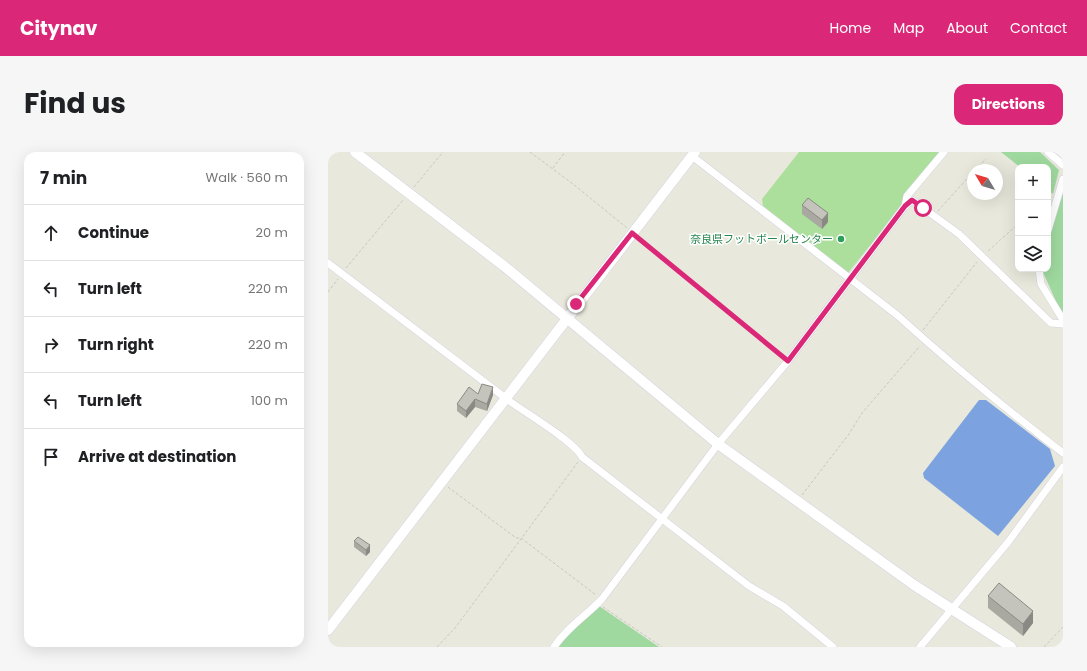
<!DOCTYPE html>
<html lang="en">
<head>
<meta charset="utf-8">
<style>
	:root { --surface:#fff; --page:#f6f6f6; --text:#202124; --muted:#757577; --line:#e0e0e0; --accent:#db2777 }
	body { margin:0; font-family:Poppins,"Noto Sans JP",sans-serif; background:var(--page); color:var(--text) }
	.controls { position:absolute; right:12px; top:12px; display:grid; overflow:hidden; border-radius:8px; box-shadow:0 4px 16px #0002 }
	.controls button { width:36px; height:36px; display:grid; place-items:center; padding:0; border:0; border-bottom:1px solid var(--line); background:var(--surface); color:var(--text); font:20px sans-serif }
	.compass { position:absolute; left:639px; top:12px; width:36px; height:36px; border-radius:50%; background:var(--surface); box-shadow:0 4px 16px #0002; rotate:308deg }
	.stop { position:absolute; width:12px; height:12px; margin:-9px; border:3px solid #db2777; border-radius:50%; background:#fff }
	.stop.end { background:#db2777; border-color:#fff; box-shadow:0 1px 4px #0008 }
	.list { margin:0; padding:0; list-style:none }
	h2 { display:flex; justify-content:space-between; align-items:center; height:52px; margin:0; padding:0 16px; font-size:17px }
	h2 small { font-size:13px; font-weight:400; color:var(--muted) }
	.list li { display:grid; grid-template-columns:26px 1fr auto; gap:12px; align-items:center; box-sizing:border-box; height:56px; padding:0 16px; border-top:1px solid var(--line) }
	.list b { display:block; font-size:15px; white-space:nowrap }
	.list em { font-size:13px; font-style:normal; color:var(--muted) }
	.icon { flex:none; width:22px; height:22px; fill:none; stroke:currentColor; stroke-width:2; stroke-linecap:round; stroke-linejoin:round }
	.map { position:relative; flex:none; width:735px; height:495px; overflow:hidden; border-radius:12px }
	header { display:flex; align-items:center; gap:24px; box-sizing:border-box; height:56px; padding:0 20px; background:var(--accent); color:#fff }
	header strong { font-size:19px }
	nav { display:flex; gap:22px; margin-inline-start:auto; font-size:14px }
	.intro { display:flex; align-items:center; justify-content:space-between; box-sizing:border-box; height:96px; padding:0 24px }
	h1 { margin:0; font-size:28px }
	.button { padding:10px 18px; border-radius:12px; background:var(--accent); color:#fff; font-size:14px; font-weight:700 }
	main { display:flex; gap:24px; padding:0 24px }
	aside { flex:1; background:var(--surface); border-radius:12px; box-shadow:0 4px 16px #0002 }
	.map>svg:first-child { display:block }
	.green { fill:#9fd99f }
	.pitch { fill:#acdf9c }
	.water { fill:#7ca3df }
	.lines { fill:none; stroke-linecap:round; stroke-linejoin:round }
	.street-casing { stroke:#d4d2e0; stroke-width:8 }
	.secondary-casing { stroke:#d4d2e0; stroke-width:11 }
	.path { stroke:#c7c7c7; stroke-width:1; stroke-dasharray:3 2; stroke-linecap:butt }
	.street { stroke:#fff; stroke-width:7 }
	.secondary { stroke:#fff; stroke-width:10 }
	.wall { fill:#a9a9a2 }
	.shaded-wall { fill:#8a8984 }
	.building { fill:#c5c4bc; stroke:#8a8984 }
	.route { stroke:#db2777; stroke-width:5 }
	.leisure-dot { fill:#2e9e5b; stroke:#fff; stroke-width:1.5 }
	.labels { text-anchor:middle; stroke-width:3; stroke-linejoin:round; paint-order:stroke }
	.leisure-label { font-size:11px; fill:#27864d; stroke:#fff; text-anchor:end }
</style>
</head>
<body>
<header>
<strong>Citynav</strong>
<nav><a>Home</a><a>Map</a><a>About</a><a>Contact</a></nav>
</header>
<div class="intro"><h1>Find us</h1><a class="button">Directions</a></div>
<main>
<aside>
<h2>7 min<small>Walk · 560 m</small></h2>
<ul class="list">
<li><svg class="icon" aria-label="ahead" viewBox="0 0 24 24"><path d="M12 20V5M6 11l6-6 6 6"/></svg><div><b>Continue</b></div><em>20 m</em></li>
<li><svg class="icon" aria-label="left" viewBox="0 0 24 24"><path d="M17 20v-9H6M10 6l-5 5 5 5"/></svg><div><b>Turn left</b></div><em>220 m</em></li>
<li><svg class="icon" aria-label="right" viewBox="0 0 24 24"><path d="M7 20v-9h11M14 6l5 5-5 5"/></svg><div><b>Turn right</b></div><em>220 m</em></li>
<li><svg class="icon" aria-label="left" viewBox="0 0 24 24"><path d="M17 20v-9H6M10 6l-5 5 5 5"/></svg><div><b>Turn left</b></div><em>100 m</em></li>
<li><svg class="icon" aria-label="arrive" viewBox="0 0 24 24"><path d="M6 21V4h12l-3 4 3 4H6"/></svg><div><b>Arrive at destination</b></div></li>
</ul>
</aside>
<div class="map">
<svg width="735" height="495" viewBox="0 0 735 495">
	<rect width="100%" height="100%" fill="#e9e8dc"/>
	<g class="green">
		<polygon points="673,0 712,0 731,18 725,42 720,38 720,15 692,15"/>
		<polygon points="735,41 735,165 714,118 720,117 720,90"/>
		<polygon points="271,454 331,495 229,495 235,484"/>
	</g>
	<polygon class="pitch" points="471,0 613,0 575,52 520,121 435,54 434,47"/>
	<polygon class="water" points="651,248 658,248 722,297 727,314 670,384 596,326 595,321"/>
	<g class="lines">
		<defs>
			<g id="street">
				<polyline points="720,0 735,13"/>
				<path d="M364 4 569 163C622 211 678 257 735 301"/>
				<polyline points="577,54 579,44 616,0"/>
				<polyline points="720,78 735,27"/>
				<path d="M0 111C60 156 120 202 180 248 196 260 247 290 254 305L421 434 455 454 505 495"/>
				<polyline points="711,117 713,132 735,168"/>
				<path d="M226 495C239 475 258 464 274 447L390 292 460 209 577 54 584 48 631 82 723 171 735 172"/>
				<polyline points="592,495 681,389 735,315"/>
			</g>
			<g id="secondary">
				<polyline points="27,0 176,114 390,292 586,433 683,495"/>
				<polyline points="0,478 367,0"/>
			</g>
		</defs>
		<use href="#street" class="street-casing"/>
		<use href="#secondary" class="secondary-casing"/>
		<g class="path">
			<polyline points="202,0 245,32 299,76"/>
			<polyline points="225,16 237,0"/>
			<polyline points="647,18 658,7"/>
			<polyline points="86,35 115,0"/>
			<polyline points="720,36 727,28"/>
			<polyline points="610,59 645,20"/>
			<polyline points="311,86 455,205"/>
			<polyline points="660,99 690,72"/>
			<polyline points="18,116 75,48"/>
			<polyline points="0,140 10,127"/>
			<polyline points="595,178 649,110"/>
			<polyline points="120,335 188,386 193,386 268,443"/>
			<polyline points="474,343 521,282 534,261 592,194"/>
			<polyline points="275,455 334,495"/>
			<polyline points="109,495 127,476 250,310"/>
			<polyline points="716,495 735,475"/>
		</g>
		<use href="#street" class="street"/>
		<use href="#secondary" class="secondary"/>
	</g>
	<g class="wall">
		<polygon points="474,53 500,70 494,77 474,62"/>
		<polygon points="165,243 159,259 147,255 138,266 129,259 129,252"/>
		<polygon points="26,389 42,400 38,404 26,395"/>
		<polygon points="660,444 705,471 695,484 660,456"/>
	</g>
	<g class="shaded-wall">
		<polygon points="500,61 500,70 494,77 494,68"/>
		<polygon points="165,235 165,243 159,259 159,252"/>
		<polygon points="147,247 147,255 138,266 138,259"/>
		<polygon points="42,393 42,400 38,404 38,398"/>
		<polygon points="705,459 705,471 695,484 695,472"/>
	</g>
	<g class="building">
		<polygon points="480,46 500,61 494,68 474,53"/>
		<polygon points="154,232 165,235 159,252 147,247 138,259 129,252 141,235 150,242"/>
		<polygon points="30,385 42,393 38,398 26,389"/>
		<polygon points="671,431 705,459 695,472 660,444"/>
	</g>
	<g class="lines">
		<polyline class="route" points="248,152 304,81 460,209 577,54 584,48 595,56"/>
	</g>
	<circle class="leisure-dot" cx="513" cy="87" r="4"/>
	<g class="labels">
		<g class="leisure-label">
			<text x="505" y="91">奈良県フットボールセンター</text>
		</g>
	</g>
</svg>
<div class="controls">
<button>+</button>
<button>−</button>
<button><svg class="icon" aria-label="layers" viewBox="0 0 24 24"><path d="M12 4l9 5-9 5-9-5zM3 14l9 5 9-5"/></svg></button>
</div>
<svg class="compass" viewBox="-18 -18 36 36"><path d="M0-13l5 13h-10z" fill="#e53935"/><path d="M0 13l5-13h-10z" fill="#757577"/></svg>
<div class="stop" style="left:595px;top:56px"></div>
<div class="stop end" style="left:248px;top:152px"></div>
</div>
</main>
</body>
</html>
